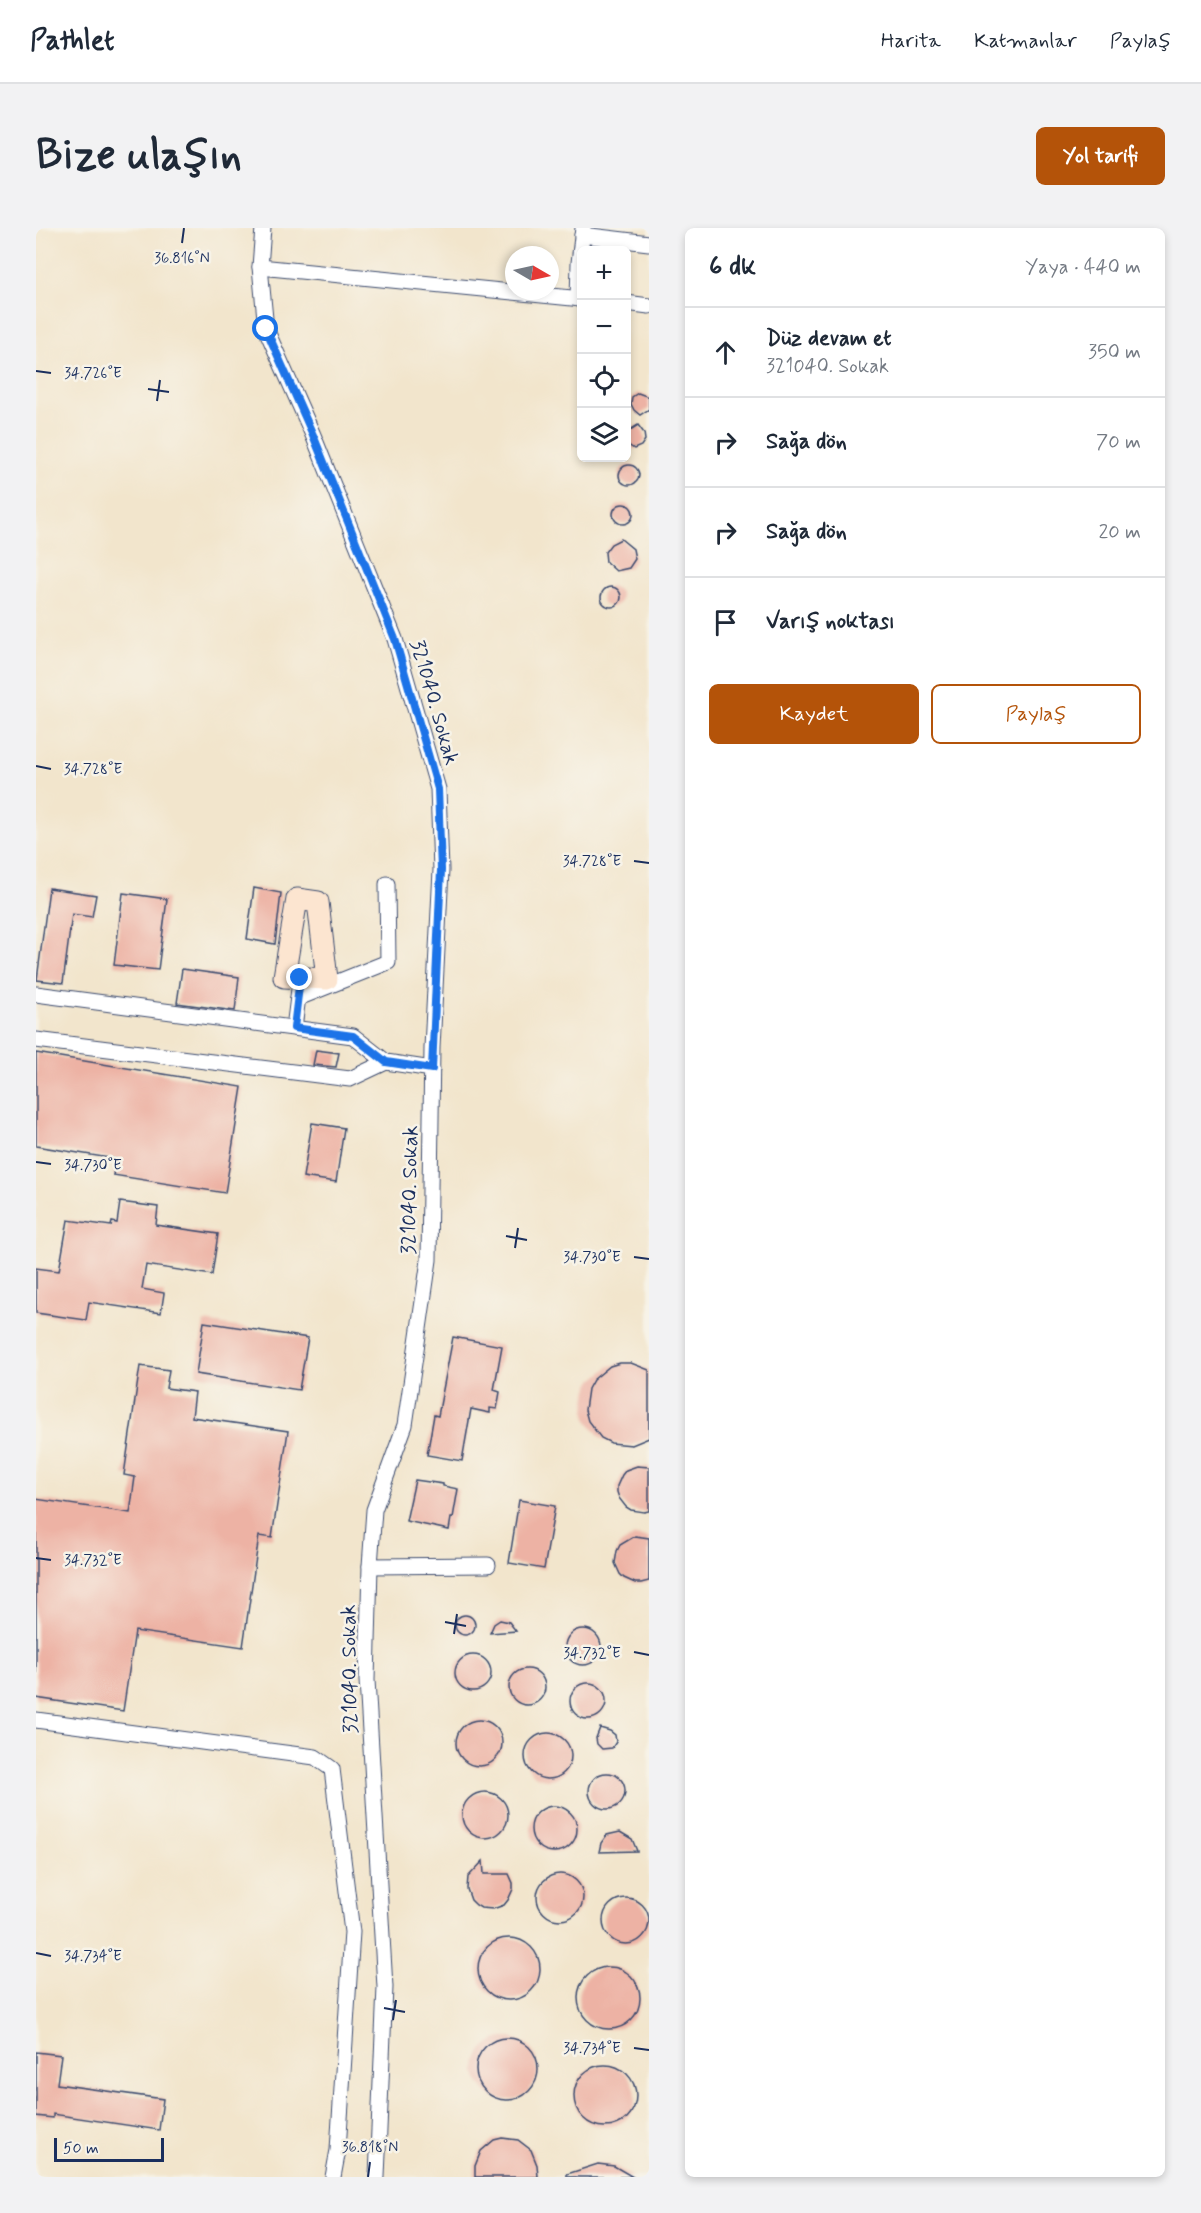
<!DOCTYPE html>
<html lang="tr">
<head>
<meta charset="utf-8">
<style>
	:root { --surface:#fff; --page:#f2f2f3; --text:#1f2937; --muted:#747a83; --line:#e0e1e3; --accent:#b45309 }
	body { margin:0; font-family:Mynerve,sans-serif; background:var(--page); color:var(--text) }
	.controls { position:absolute; right:18px; top:18px; display:grid; overflow:hidden; border-radius:9px; box-shadow:0 3px 9px #0003 }
	.controls button { width:54px; height:54px; display:grid; place-items:center; padding:0; border:0; border-bottom:2px solid var(--line); background:var(--surface); color:var(--text); font:30px sans-serif }
	.compass { position:absolute; left:469px; top:18px; width:54px; height:54px; border-radius:50%; background:var(--surface); box-shadow:0 3px 9px #0003; rotate:99deg }
	.scale { position:absolute; left:18px; bottom:15px; width:110px; box-sizing:border-box; padding-left:6px; border:3px solid #1b2f5e; border-top:0; font-size:16px; line-height:21px; white-space:nowrap; color:#1b2f5e; -webkit-text-stroke:4px #f7f3e8; paint-order:stroke }
	.stop { position:absolute; width:18px; height:18px; margin:-14px; border:4px solid #1a73e8; border-radius:50%; background:#fff }
	.stop.end { background:#1a73e8; border-color:#fff; box-shadow:0 2px 6px #0008 }
	.list { margin:0; padding:0; list-style:none }
	h2 { display:flex; justify-content:space-between; align-items:center; height:78px; margin:0; padding:0 24px; font-size:26px }
	h2 small { font-size:20px; font-weight:400; color:var(--muted) }
	.list li { display:grid; grid-template-columns:39px 1fr auto; gap:18px; align-items:center; box-sizing:border-box; height:90px; padding:0 24px; border-top:2px solid var(--line) }
	.list b { display:block; font-size:22px; white-space:nowrap }
	.list p { margin:0; font-size:20px; white-space:nowrap; color:var(--muted) }
	.list em { font-size:20px; font-style:normal; color:var(--muted) }
	.actions { display:flex; gap:12px; padding:18px 24px }
	.actions a { flex:1; padding:14px 0; border:2px solid var(--accent); border-radius:9px; text-align:center; font-size:21px; color:var(--accent) }
	.actions .main { background:var(--accent); color:#fff }
	.icon { flex:none; width:33px; height:33px; fill:none; stroke:currentColor; stroke-width:2; stroke-linecap:round; stroke-linejoin:round }
	.map { position:relative; flex:none; width:613px; height:1949px; overflow:hidden; border-radius:9px }
	header { display:flex; align-items:center; gap:36px; box-sizing:border-box; height:84px; padding:0 30px; background:var(--surface); border-bottom:2px solid var(--line) }
	header strong { font-size:28px }
	nav { display:flex; gap:33px; margin-inline-start:auto; font-size:21px }
	.intro { display:flex; align-items:center; justify-content:space-between; box-sizing:border-box; height:144px; padding:0 36px }
	h1 { margin:0; font-size:42px }
	.button { padding:15px 27px; border-radius:9px; background:var(--accent); color:#fff; font-size:21px; font-weight:700 }
	main { display:flex; gap:36px; padding:0 36px }
	aside { flex:1; background:var(--surface); border-radius:9px; box-shadow:0 3px 9px #0003 }
	.map>svg:first-child { display:block }
	.building { fill:#edb2a4 }
	.lines { fill:none; stroke-linecap:round; stroke-linejoin:round }
	.street-casing { stroke:#3b4a6e; stroke-width:17 }
	.secondary-casing { stroke:#3b4a6e; stroke-width:23 }
	.street { stroke:#fff; stroke-width:15 }
	.secondary { stroke:#fce5d0; stroke-width:21 }
	.route { stroke:#1a73e8; stroke-width:8 }
	.ticks { fill:none; stroke:#1b2f5e; stroke-width:2 }
	.labels { text-anchor:middle; stroke-width:5; stroke-linejoin:round; paint-order:stroke }
	.street-label { font-size:21px; fill:#1b2f5e; stroke:#f7f3e8 }
	.ticks-label { font-size:15px; text-anchor:middle; fill:#1b2f5e; stroke:#f7f3e8; stroke-width:5; stroke-linejoin:round; paint-order:stroke }
</style>
</head>
<body>
<header>
<strong>Pathlet</strong>
<nav><a>Harita</a><a>Katmanlar</a><a>Paylaş</a></nav>
</header>
<div class="intro"><h1>Bize ulaşın</h1><a class="button">Yol tarifi</a></div>
<main>
<div class="map">
<svg width="613" height="1949" viewBox="0 0 613 1949">
	<rect width="100%" height="100%" fill="#f7f3e8"/>
	<filter id="ink" filterUnits="userSpaceOnUse"><feTurbulence type="fractalNoise" baseFrequency=".0167" numOctaves="2"/><feDisplacementMap in="SourceGraphic" scale="12" xChannelSelector="R" yChannelSelector="G"/><feConvolveMatrix kernelMatrix="1 2 1 2 8 2 1 2 1" color-interpolation-filters="sRGB"/></filter>
	<filter id="wash" filterUnits="userSpaceOnUse"><feTurbulence type="fractalNoise" baseFrequency=".008" numOctaves="4" result="noise"/><feDisplacementMap in="SourceGraphic" scale="24" xChannelSelector="R" yChannelSelector="G"/><feGaussianBlur stdDeviation="1.35" result="paint"/><feColorMatrix in="noise" values="0 0 0 0 0 0 0 0 0 0 0 0 0 0 0 0 0 1.4 0 .05"/><feComposite in="paint" operator="in"/></filter>
	<g filter="url(#wash)">
		<rect width="100%" height="100%" fill="#f2e5cc"/>
		<g id="blocks">
			<g class="building">
				<polygon points="602,165 613,169 613,181 604,187 598,182 595,176 596,169"/>
				<polygon points="602,197 608,205 609,212 605,218 598,221 591,216 591,204"/>
				<circle cx="593" cy="247" r="10"/>
				<circle cx="587" cy="286" r="10"/>
				<polygon points="585,311 597,321 599,331 593,340 580,343 570,334 569,324 575,316"/>
				<circle cx="575" cy="369" r="10"/>
				<polygon points="13,660 60,667 56,689 36,686 27,755 1,752"/>
				<polygon points="218,660 245,665 239,716 211,711"/>
				<polygon points="87,665 131,671 122,742 78,737"/>
				<polygon points="146,741 203,749 199,783 141,775"/>
				<polygon points="280,822 303,825 300,839 277,837"/>
				<polygon points="0,825 206,859 189,965 77,947 80,931 0,918"/>
				<polygon points="276,895 308,900 300,954 267,949"/>
				<polygon points="84,974 122,979 120,997 182,1006 176,1047 110,1037 106,1061 128,1065 125,1085 53,1074 50,1092 0,1085 0,1040 23,1043 32,992 75,998 76,994 81,995"/>
				<polygon points="168,1094 272,1110 263,1162 160,1146"/>
				<polygon points="417,1109 466,1118 458,1162 464,1164 461,1181 454,1180 454,1185 435,1181 426,1233 391,1227 398,1187 402,1188"/>
				<polygon points="584,1135 595,1135 613,1142 613,1210 596,1217 575,1215 565,1210 552,1193 549,1182 552,1161 557,1152 574,1138"/>
				<polygon points="104,1138 133,1142 130,1160 159,1164 156,1189 252,1203 236,1310 223,1308 207,1419 99,1403 87,1483 0,1470 0,1271 94,1285 99,1249 88,1247"/>
				<polygon points="601,1238 613,1239 613,1283 608,1284 595,1282 590,1279 583,1270 581,1264 581,1258 586,1247 590,1242"/>
				<polygon points="379,1252 407,1256 407,1258 422,1261 417,1290 415,1290 413,1302 370,1293"/>
				<polygon points="483,1272 519,1278 508,1341 473,1335"/>
				<polygon points="599,1308 613,1310 613,1353 605,1355 599,1355 588,1350 584,1346 579,1335 581,1323 584,1317"/>
				<circle cx="429" cy="1397" r="10"/>
				<polygon points="464,1392 473,1394 480,1403 454,1405 458,1396"/>
				<circle cx="547" cy="1419" r="18"/>
				<circle cx="437" cy="1445" r="18"/>
				<circle cx="491" cy="1459" r="18"/>
				<circle cx="552" cy="1473" r="18"/>
				<circle cx="443" cy="1515" r="23"/>
				<polygon points="564,1500 574,1503 579,1507 580,1514 576,1520 566,1521 561,1516 560,1510"/>
				<circle cx="512" cy="1528" r="23"/>
				<circle cx="571" cy="1563" r="18"/>
				<circle cx="449" cy="1587" r="23"/>
				<circle cx="518" cy="1601" r="23"/>
				<polygon points="584,1604 596,1611 601,1623 563,1624 565,1615 571,1607"/>
				<polygon points="447,1633 448,1646 473,1646 477,1655 477,1661 472,1672 468,1677 457,1681 445,1680 440,1677 435,1672 431,1661 432,1649"/>
				<circle cx="524" cy="1669" r="23"/>
				<circle cx="590" cy="1693" r="23"/>
				<circle cx="473" cy="1741" r="31"/>
				<circle cx="573" cy="1770" r="31"/>
				<circle cx="471" cy="1841" r="31"/>
				<polygon points="0,1824 25,1827 21,1856 127,1871 123,1902 17,1886 17,1890 0,1888"/>
				<circle cx="569" cy="1868" r="31"/>
				<polygon points="466,1910 482,1912 495,1922 501,1937 502,1949 439,1949 439,1938 445,1923 458,1912"/>
				<polygon points="562,1936 578,1938 597,1949 531,1949 531,1946"/>
			</g>
		</g>
	</g>
	<g filter="url(#ink)">
		<use href="#blocks" fill-opacity="0" stroke="#3b4a6e" stroke-width="1.5"/>
		<g class="lines">
			<defs>
				<g id="street">
					<polyline points="227,0 224,39 230,101 277,207 359,411 402,561 405,642 396,820 393,1032 369,1197 338,1282 334,1338 331,1452 349,1759 341,1949"/>
					<polyline points="546,7 613,15"/>
					<polyline points="224,39 546,71"/>
					<polyline points="542,71 543,35 547,0"/>
					<polyline points="590,75 613,78"/>
					<polyline points="0,766 317,808 350,834 396,841"/>
					<polyline points="262,770 352,734 351,656"/>
					<polyline points="258,800 263,761"/>
					<polyline points="0,812 314,851 350,834"/>
					<polyline points="334,1338 452,1337"/>
					<polyline points="0,1492 279,1529 296,1541 316,1704 302,1922 297,1949"/>
				</g>
				<polygon id="secondary" points="261,671 282,674 291,751 248,749"/>
			</defs>
			<use href="#street" class="street-casing"/>
			<use href="#secondary" class="secondary-casing"/>
			<use href="#street" class="street"/>
			<use href="#secondary" class="secondary"/>
		</g>
	</g>
	<g class="lines" filter="url(#ink)">
		<polyline class="route" points="230,101 277,207 359,411 402,561 405,642 396,841 350,834 317,808 258,800 264,750"/>
	</g>
	<path class="ticks" d="M146 15 148 0M0 143 15 145M112 161 133 164M121 173 124 152M0 538 15 541M598 633 613 635M0 934 15 936M470 1008 491 1012M479 1020 482 1000M598 1029 613 1031M0 1330 15 1332M409 1394 430 1398M418 1406 421 1386M598 1424 613 1427M0 1725 15 1728M348 1780 369 1784M357 1792 360 1772M598 1820 613 1822M332 1949 334 1934"/>
	<g class="labels">
		<g class="street-label">
			<text transform="translate(399 474) rotate(74)" y="7">321040. Sokak</text>
			<text transform="translate(373 962) rotate(-89)" y="7">321040. Sokak</text>
			<text transform="translate(313 1441) rotate(-91)" y="7">321040. Sokak</text>
		</g>
	</g>
	<g class="ticks-label">
		<text x="146" y="35">36.816°N</text>
		<text x="57" y="150">34.726°E</text>
		<text x="57" y="546">34.728°E</text>
		<text x="556" y="638">34.728°E</text>
		<text x="57" y="942">34.730°E</text>
		<text x="556" y="1034">34.730°E</text>
		<text x="57" y="1337">34.732°E</text>
		<text x="556" y="1430">34.732°E</text>
		<text x="57" y="1733">34.734°E</text>
		<text x="556" y="1825">34.734°E</text>
		<text x="334" y="1924">36.818°N</text>
	</g>
</svg>
<div class="controls">
<button>+</button>
<button>−</button>
<button><svg class="icon" aria-label="locate" viewBox="0 0 24 24"><circle cx="12" cy="12" r="6"/><path d="M12 2v4M12 18v4M2 12h4M18 12h4"/></svg></button>
<button><svg class="icon" aria-label="layers" viewBox="0 0 24 24"><path d="M12 4l9 5-9 5-9-5zM3 14l9 5 9-5"/></svg></button>
</div>
<svg class="compass" viewBox="-18 -18 36 36"><path d="M0-13l5 13h-10z" fill="#e53935"/><path d="M0 13l5-13h-10z" fill="#747a83"/></svg>
<div class="scale">50 m</div>
<div class="stop" style="left:230px;top:101px"></div>
<div class="stop end" style="left:264px;top:750px"></div>
</div>
<aside>
<h2>6 dk<small>Yaya · 440 m</small></h2>
<ul class="list">
<li><svg class="icon" aria-label="ahead" viewBox="0 0 24 24"><path d="M12 20V5M6 11l6-6 6 6"/></svg><div><b>Düz devam et</b><p>321040. Sokak</p></div><em>350 m</em></li>
<li><svg class="icon" aria-label="right" viewBox="0 0 24 24"><path d="M7 20v-9h11M14 6l5 5-5 5"/></svg><div><b>Sağa dön</b></div><em>70 m</em></li>
<li><svg class="icon" aria-label="right" viewBox="0 0 24 24"><path d="M7 20v-9h11M14 6l5 5-5 5"/></svg><div><b>Sağa dön</b></div><em>20 m</em></li>
<li><svg class="icon" aria-label="arrive" viewBox="0 0 24 24"><path d="M6 21V4h12l-3 4 3 4H6"/></svg><div><b>Varış noktası</b></div></li>
</ul>
<div class="actions"><a class="main">Kaydet</a><a>Paylaş</a></div>
</aside>
</main>
</body>
</html>
